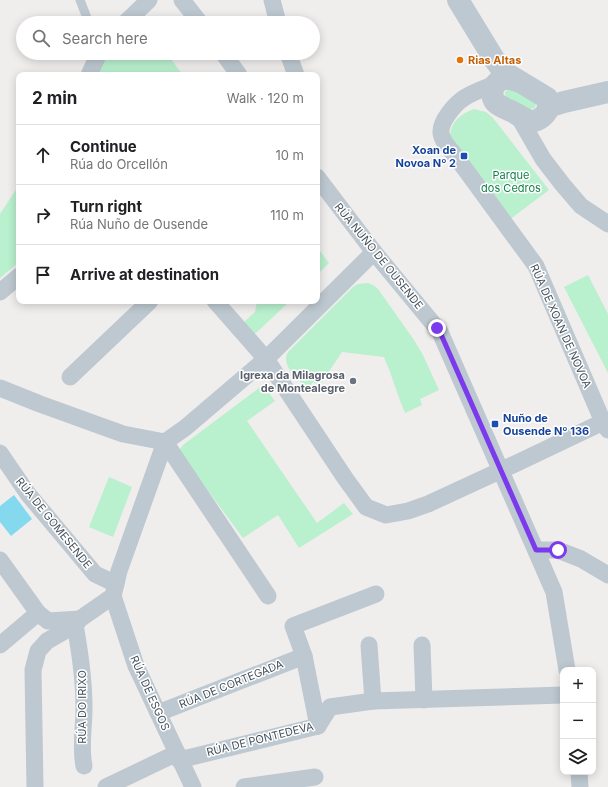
<!DOCTYPE html>
<html lang="en">
<head>
<meta charset="utf-8">
<style>
	:root { --surface:#fff; --page:#f6f6f6; --text:#202124; --muted:#757577; --line:#e0e0e0 }
	body { margin:0; font-family:Inter,sans-serif; background:var(--page); color:var(--text) }
	.controls { position:absolute; right:12px; bottom:12px; display:grid; overflow:hidden; border-radius:8px; box-shadow:0 2px 10px #0003 }
	.controls button { width:36px; height:36px; display:grid; place-items:center; padding:0; border:0; border-bottom:1px solid var(--line); background:var(--surface); color:var(--text); font:20px sans-serif }
	.stop { position:absolute; width:12px; height:12px; margin:-9px; border:3px solid #7c3aed; border-radius:50%; background:#fff }
	.stop.end { background:#7c3aed; border-color:#fff; box-shadow:0 1px 4px #0008 }
	.list { margin:0; padding:0; list-style:none }
	h2 { display:flex; justify-content:space-between; align-items:center; height:52px; margin:0; padding:0 16px; font-size:17px }
	h2 small { font-size:13px; font-weight:400; color:var(--muted) }
	.list li { display:grid; grid-template-columns:26px 1fr auto; gap:12px; align-items:center; box-sizing:border-box; height:60px; padding:0 16px; border-top:1px solid var(--line) }
	.list b { display:block; font-size:15px; white-space:nowrap }
	.list p { margin:0; font-size:13px; white-space:nowrap; color:var(--muted) }
	.list em { font-size:13px; font-style:normal; color:var(--muted) }
	.icon { flex:none; width:22px; height:22px; fill:none; stroke:currentColor; stroke-width:2; stroke-linecap:round; stroke-linejoin:round }
	.map { position:relative; flex:none; width:608px; height:787px; overflow:hidden }
	.search { position:absolute; background:var(--surface); box-shadow:0 2px 10px #0003; left:16px; top:16px; width:304px; height:44px; display:flex; align-items:center; gap:10px; box-sizing:border-box; padding:0 14px; border-radius:22px; color:var(--muted); font-size:15px }
	.panel { position:absolute; background:var(--surface); box-shadow:0 2px 10px #0003; left:16px; top:72px; width:304px; height:232px; border-radius:8px }
	.map>svg:first-child { display:block }
	.green { fill:#b9f0ce }
	.water { fill:#84d9ef }
	.lines { fill:none; stroke-linecap:round; stroke-linejoin:round }
	.service { stroke:#bdc8d0; stroke-width:9 }
	.minor { stroke:#bdc8d0; stroke-width:17 }
	.tertiary { stroke:#bdc8d0; stroke-width:22 }
	.route { stroke:#7c3aed; stroke-width:5 }
	.food-dot { fill:#e8710a; stroke:#fff; stroke-width:1.5 }
	.transit-dot { fill:#1a4fb4; stroke:#fff; stroke-width:1.5 }
	.worship-dot { fill:#6b7280; stroke:#fff; stroke-width:1.5 }
	.labels { text-anchor:middle; stroke-width:3; stroke-linejoin:round; paint-order:stroke }
	.food-label { font-size:11px; font-weight:bold; fill:#c56008; stroke:#fff; text-anchor:start }
	.transit-label { font-size:11px; font-weight:bold; fill:#164399; stroke:#fff; text-anchor:end }
	.park-label { font-size:11px; fill:#137f49; stroke:#fff }
	.street-label { font-size:11px; fill:#45515c; stroke:#fff }
	.worship-label { font-size:11px; font-weight:bold; fill:#5b616d; stroke:#fff; text-anchor:end }
</style>
</head>
<body>
<div class="map">
<svg width="608" height="787" viewBox="0 0 608 787">
	<rect width="100%" height="100%" fill="#f0eded"/>
	<g class="green">
		<polygon points="106,53 134,53 138,57 143,53 166,53 183,75 94,75"/>
		<polygon points="510,88 536,103 535,108 530,109 505,97 505,92"/>
		<path d="M474 109 486 112 493 118 549 190 509 220 450 136C451 121 461 114 474 109Z"/>
		<polygon points="19,185 19,262 0,278 0,214"/>
		<polygon points="317,247 329,263 317,275"/>
		<polygon points="588,275 608,314 608,373 564,287"/>
		<path d="M368 283 373 285 378 289 414 340 423 355 439 390 420 399 422 405 405 413C397 394 392 375 384 357L342 352 320 385 313 382 308 389C299 379 280 366 288 352L353 287 358 284Z"/>
		<polygon points="257,301 290,301 256,333 253,333 242,324 255,312"/>
		<polygon points="263,385 275,401 247,421 317,523 344,503 353,514 299,548 278,515 243,538 180,453 180,449 183,445"/>
		<polygon points="109,477 132,487 113,537 89,527"/>
	</g>
	<polygon class="water" points="14,495 32,519 11,536 0,522 0,506"/>
	<g class="lines">
		<polyline class="service" points="80,0 89,23"/>
		<g class="minor">
			<polyline points="182,0 200,23"/>
			<polyline points="272,0 278,23"/>
			<polyline points="125,23 149,0"/>
			<polyline points="223,53 239,75"/>
			<polyline points="288,53 296,75"/>
			<polyline points="89,75 99,53"/>
			<path d="M495 84C485 88 473 92 464 98 455 104 440 121 441 133 442 141 449 148 454 154L536 266 603 422 608 430"/>
			<polyline points="517,114 543,159 563,185 581,206 608,224"/>
			<polyline points="317,177 374,252 440,332 554,592 567,670"/>
			<polyline points="0,292 19,276"/>
			<polyline points="215,301 266,359 345,478 366,507 386,515 408,511 428,504 517,463 603,422"/>
			<polyline points="70,377 150,301"/>
			<polyline points="0,388 40,404 123,434 165,442"/>
			<polyline points="165,442 185,428 266,359 374,252"/>
			<polyline points="165,442 268,596"/>
			<polyline points="0,453 28,494 95,574 116,584"/>
			<polyline points="536,550 558,550 581,559 608,575"/>
			<polyline points="0,560 38,613 48,621 80,619"/>
			<polyline points="113,596 136,666 193,787"/>
			<path d="M75 625C80 652 84 679 84 708 84 728 80 747 84 766"/>
			<polyline points="0,645 38,613"/>
			<polyline points="369,645 373,701"/>
			<polyline points="422,645 424,700"/>
			<polyline points="158,713 304,656"/>
			<polyline points="318,726 330,707 373,701 563,695"/>
			<polyline points="318,726 304,656 293,626 376,594"/>
			<polyline points="179,760 318,726"/>
			<polyline points="579,772 580,787"/>
			<polyline points="35,787 33,670 38,651 47,641 75,625 80,619 113,596 119,571 165,442"/>
			<polyline points="106,787 177,753"/>
			<polyline points="244,787 315,777"/>
		</g>
		<g class="tertiary">
			<path d="M458 0 494 59 504 72 547 98C547 100 549 104 548 107 548 114 538 122 531 121 524 119 517 114 511 111 506 109 499 106 495 102 489 93 494 80 505 79 509 78 514 80 517 81"/>
			<polyline points="548,107 564,102 608,92"/>
		</g>
	</g>
	<g class="lines">
		<polyline class="route" points="437,328 440,332 536,550 558,550"/>
	</g>
	<circle class="food-dot" cx="460" cy="60" r="4"/>
	<g class="transit-dot">
		<rect x="460" y="152" width="8" height="8" rx="2"/>
		<rect x="491" y="420" width="8" height="8" rx="2"/>
	</g>
	<circle class="worship-dot" cx="353" cy="381" r="4"/>
	<g class="labels">
		<g class="food-label">
			<text x="468" y="64">Rias Altas</text>
		</g>
		<g class="transit-label">
			<text x="456" y="154">Xoan de<tspan x="456" dy="13">Novoa Nº 2</tspan></text>
			<text x="503" y="422" text-anchor="start">Nuño de<tspan x="503" dy="13">Ousende Nº 136</tspan></text>
		</g>
		<g class="park-label">
			<text x="511" y="179">Parque<tspan x="511" dy="13">dos Cedros</tspan></text>
		</g>
		<g class="street-label">
			<text transform="translate(379 256) rotate(51)" y="4">RÚA NUÑO DE OUSENDE</text>
			<text transform="translate(561 326) rotate(66)" y="4">RÚA DE XOAN DE NOVOA</text>
			<text transform="translate(54 523) rotate(51)" y="4">RÚA DE GOMESENDE</text>
			<text transform="translate(231 684) rotate(-22)" y="4">RÚA DE CORTEGADA</text>
			<text transform="translate(150 693) rotate(66)" y="4">RÚA DE ESGOS</text>
			<text transform="translate(82 707) rotate(-90)" y="4">RÚA DO IRIXO</text>
			<text transform="translate(260 739) rotate(-14)" y="4">RÚA DE PONTEDEVA</text>
		</g>
		<g class="worship-label">
			<text x="345" y="379">Igrexa da Milagrosa<tspan x="345" dy="13">de Montealegre</tspan></text>
		</g>
	</g>
</svg>
<div class="controls">
<button>+</button>
<button>−</button>
<button><svg class="icon" aria-label="layers" viewBox="0 0 24 24"><path d="M12 4l9 5-9 5-9-5zM3 14l9 5 9-5"/></svg></button>
</div>
<div class="stop" style="left:558px;top:550px"></div>
<div class="stop end" style="left:437px;top:328px"></div>
<div class="search"><svg class="icon" aria-label="search" viewBox="0 0 24 24"><circle cx="10" cy="10" r="6"/><path d="M15 15l6 6"/></svg>Search here</div>
<section class="panel">
<h2>2 min<small>Walk · 120 m</small></h2>
<ul class="list">
<li><svg class="icon" aria-label="ahead" viewBox="0 0 24 24"><path d="M12 20V5M6 11l6-6 6 6"/></svg><div><b>Continue</b><p>Rúa do Orcellón</p></div><em>10 m</em></li>
<li><svg class="icon" aria-label="right" viewBox="0 0 24 24"><path d="M7 20v-9h11M14 6l5 5-5 5"/></svg><div><b>Turn right</b><p>Rúa Nuño de Ousende</p></div><em>110 m</em></li>
<li><svg class="icon" aria-label="arrive" viewBox="0 0 24 24"><path d="M6 21V4h12l-3 4 3 4H6"/></svg><div><b>Arrive at destination</b></div></li>
</ul>
</section>
</div>
</body>
</html>
